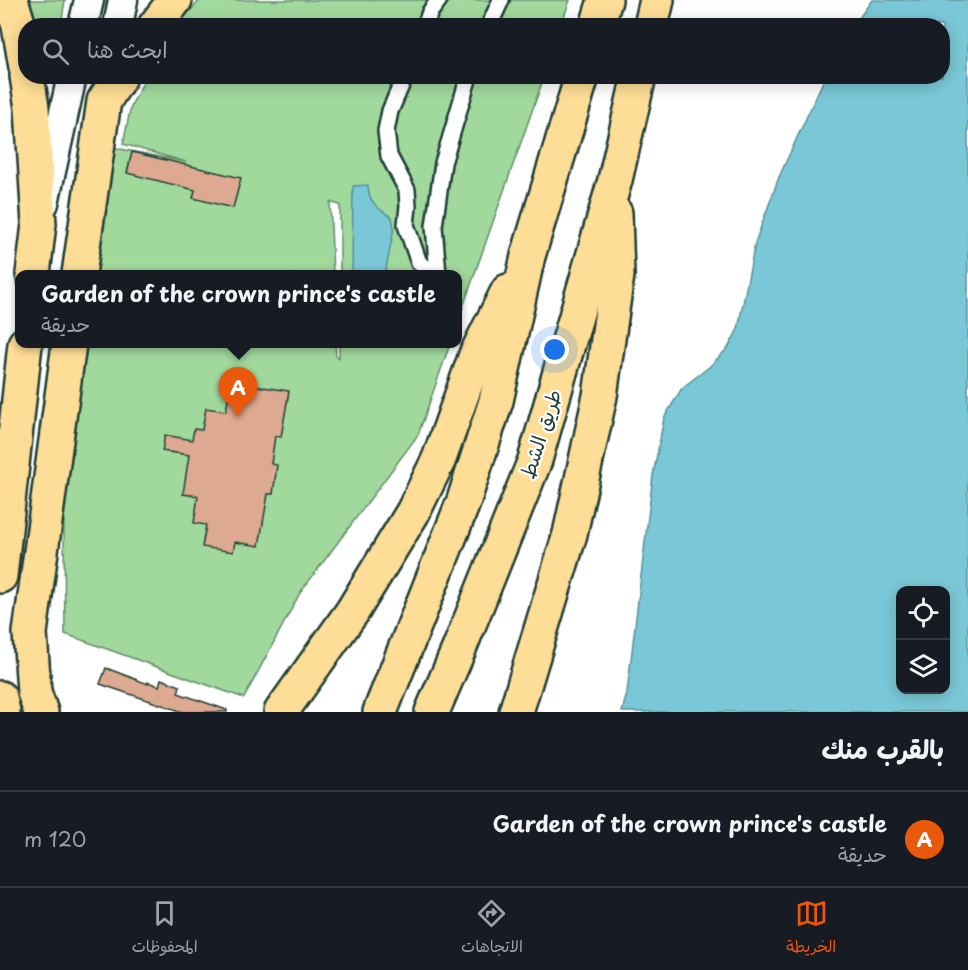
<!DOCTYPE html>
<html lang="ar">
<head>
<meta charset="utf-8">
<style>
	:root { --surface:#171b24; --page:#20242c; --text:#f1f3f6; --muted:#9ea1a6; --line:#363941; --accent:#ea580c }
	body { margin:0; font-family:"Playpen Sans","Playpen Sans Arabic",sans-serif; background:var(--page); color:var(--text); direction:rtl }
	.controls { position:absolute; right:18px; bottom:18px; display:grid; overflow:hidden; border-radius:12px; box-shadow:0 3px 15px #0003 }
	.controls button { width:54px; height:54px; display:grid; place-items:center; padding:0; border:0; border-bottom:2px solid var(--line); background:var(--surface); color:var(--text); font:30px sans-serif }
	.you { position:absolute; left:555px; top:350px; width:21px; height:21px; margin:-15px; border:4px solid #fff; border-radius:50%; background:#1a73e8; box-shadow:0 0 0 9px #1a73e833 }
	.badge { display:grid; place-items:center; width:39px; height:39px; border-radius:50%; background:var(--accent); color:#fff; font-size:20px; font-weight:700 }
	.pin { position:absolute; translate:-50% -50px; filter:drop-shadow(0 2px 3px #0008) }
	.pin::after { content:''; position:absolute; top:32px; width:21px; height:18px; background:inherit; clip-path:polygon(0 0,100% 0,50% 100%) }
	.popup { position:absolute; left:15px; top:270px; width:447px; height:78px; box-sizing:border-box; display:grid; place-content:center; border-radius:12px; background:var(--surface); filter:drop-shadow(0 2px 4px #0005); font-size:20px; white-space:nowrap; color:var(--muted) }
	.popup b { font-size:22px; color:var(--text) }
	.popup::after { content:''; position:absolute; left:50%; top:100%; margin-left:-12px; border:12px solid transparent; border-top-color:var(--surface) }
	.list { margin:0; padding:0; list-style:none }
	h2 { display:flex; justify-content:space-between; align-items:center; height:78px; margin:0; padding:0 24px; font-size:26px }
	h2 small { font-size:20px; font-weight:400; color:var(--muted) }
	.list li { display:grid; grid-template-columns:39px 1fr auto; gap:18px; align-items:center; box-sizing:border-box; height:96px; padding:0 24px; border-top:2px solid var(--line) }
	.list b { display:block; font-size:22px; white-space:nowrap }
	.list p { margin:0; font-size:20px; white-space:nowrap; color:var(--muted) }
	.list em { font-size:20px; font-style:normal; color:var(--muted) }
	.icon { flex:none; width:33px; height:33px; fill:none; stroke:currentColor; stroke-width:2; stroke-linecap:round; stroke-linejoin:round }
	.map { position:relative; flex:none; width:968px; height:712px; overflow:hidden; direction:ltr }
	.search { position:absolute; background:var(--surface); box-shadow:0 3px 15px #0003; left:18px; right:18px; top:18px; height:66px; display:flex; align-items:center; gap:15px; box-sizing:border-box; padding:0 21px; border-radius:24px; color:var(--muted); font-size:22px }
	.sheet { height:174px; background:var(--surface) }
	nav { display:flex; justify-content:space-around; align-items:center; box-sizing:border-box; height:84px; border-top:2px solid var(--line); background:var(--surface); font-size:16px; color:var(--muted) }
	nav a { display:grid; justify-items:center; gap:3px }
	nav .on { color:var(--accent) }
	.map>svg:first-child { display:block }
	.green { fill:#a1d99d; stroke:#608b68; stroke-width:1.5 }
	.water { fill:#7ac8d7; stroke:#569096; stroke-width:1.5; fill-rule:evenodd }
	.building { fill:#dda991; stroke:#1f3d34; stroke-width:1.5 }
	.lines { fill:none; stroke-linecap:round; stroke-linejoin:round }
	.pedestrian-casing { stroke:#1f3d34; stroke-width:20 }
	.secondary-casing { stroke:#1f3d34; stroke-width:33 }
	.primary-casing { stroke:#1f3d34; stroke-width:38 }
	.trunk-casing { stroke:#1f3d34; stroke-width:38 }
	.pedestrian { stroke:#fff; stroke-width:15 }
	.secondary { stroke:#fff; stroke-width:28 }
	.primary { stroke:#fedd96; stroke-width:33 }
	.trunk { stroke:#fedd96; stroke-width:33 }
	.labels { text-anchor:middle; stroke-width:4.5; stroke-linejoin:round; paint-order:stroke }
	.street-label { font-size:20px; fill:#1f3d34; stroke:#fff }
</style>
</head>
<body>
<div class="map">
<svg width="968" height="712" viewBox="0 0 968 712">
	<rect width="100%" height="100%" fill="#fff"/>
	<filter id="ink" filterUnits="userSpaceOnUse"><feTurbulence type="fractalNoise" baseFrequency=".0167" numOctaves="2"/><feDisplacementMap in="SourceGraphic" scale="12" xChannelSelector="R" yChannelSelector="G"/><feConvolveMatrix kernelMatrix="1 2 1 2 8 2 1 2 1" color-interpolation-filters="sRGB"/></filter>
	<g filter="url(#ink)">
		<g class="green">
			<polygon points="30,0 65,0 61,25 35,25"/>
			<polygon points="200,0 570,0 561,25 176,26"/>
			<polygon points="146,77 544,77 457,324 457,274 340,274 340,205 330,202 333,274 85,274 105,146 186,162 123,144 131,106"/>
			<polygon points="74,344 335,344 336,355 339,358 339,344 450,344 418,435 300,593 244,698 65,634 63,442 74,443 78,398"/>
		</g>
		<g class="water">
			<path d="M872 0H968V712H622L627 693 653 475 664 418 682 388 709 367 728 348 738 329 755 243 779 177 825 77 942 76V26L854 25ZM946 590V690H900V590Z"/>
			<path d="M368 185C368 202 378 209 392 217L394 228 385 274H352L353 186Z"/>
		</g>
		<g class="building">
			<polygon points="132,152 241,178 233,208 193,198 195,190 127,173"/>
			<polygon points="231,382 289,391 281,437 275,436 271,464 277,465 273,494 268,494 259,546 235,542 233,552 202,547 206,525 194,523 198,496 183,494 189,455 162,451 165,435 192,440 194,429 202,430 206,408 226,411"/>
			<polygon points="106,668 148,684 148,682 159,686 161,679 180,686 178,693 227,710 227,712 183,712 100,684"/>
		</g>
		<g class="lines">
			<defs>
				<g id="pedestrian">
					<polyline points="425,26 430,12 439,0"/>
					<polyline points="489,26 501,0"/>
					<polyline points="405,76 390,111 386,131 389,156 407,190 408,206 406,225 419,263 436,274"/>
					<polyline points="438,274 434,226 443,163 469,76"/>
				</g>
				<g id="secondary">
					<polyline points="83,26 89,0"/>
					<polyline points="118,26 123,0"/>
					<polyline points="44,203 72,76"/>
				</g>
				<g id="primary">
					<polyline points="11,0 19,26 26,67"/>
					<polyline points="155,26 175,0"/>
					<polyline points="27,76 32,108 39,224 33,274"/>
					<polyline points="79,274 104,101 120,76"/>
					<polyline points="0,576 25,344"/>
					<polyline points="0,698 3,712"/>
					<polyline points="41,712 34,692 30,633 69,344"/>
				</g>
				<g id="trunk">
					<polyline points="597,26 605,0"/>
					<polyline points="651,26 657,0"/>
					<polyline points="281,712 352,612 413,512 439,459 476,355 508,291"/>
					<polyline points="380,712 463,503 496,401 528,256 582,76"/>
					<polyline points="432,712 459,649 535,460 615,180 639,76"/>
					<polyline points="516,712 570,534 600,396 617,275 615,213"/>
				</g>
			</defs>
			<use href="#pedestrian" class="pedestrian-casing"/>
			<use href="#secondary" class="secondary-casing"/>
			<use href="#primary" class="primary-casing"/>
			<use href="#trunk" class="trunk-casing"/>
			<use href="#pedestrian" class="pedestrian"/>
			<use href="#secondary" class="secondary"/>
			<use href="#primary" class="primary"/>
			<use href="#trunk" class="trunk"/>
		</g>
	</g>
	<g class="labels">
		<g class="street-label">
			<text transform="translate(541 434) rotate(-72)" y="7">طريق الشط</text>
		</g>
	</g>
</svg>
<div class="controls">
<button><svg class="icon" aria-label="locate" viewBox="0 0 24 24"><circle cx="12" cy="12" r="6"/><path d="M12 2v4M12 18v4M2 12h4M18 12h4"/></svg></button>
<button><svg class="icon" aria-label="layers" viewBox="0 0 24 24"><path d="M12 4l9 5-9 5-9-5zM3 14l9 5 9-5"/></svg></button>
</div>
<div class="you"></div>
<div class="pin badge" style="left:238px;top:417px">A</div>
<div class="popup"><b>Garden of the crown prince's castle</b>حديقة</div>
<div class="search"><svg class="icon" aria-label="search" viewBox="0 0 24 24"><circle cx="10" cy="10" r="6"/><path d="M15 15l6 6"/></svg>ابحث هنا</div>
</div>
<section class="sheet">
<h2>بالقرب منك<small></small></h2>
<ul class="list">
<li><span class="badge">A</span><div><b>Garden of the crown prince's castle</b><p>حديقة</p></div><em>120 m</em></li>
</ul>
</section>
<nav>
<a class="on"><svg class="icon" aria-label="map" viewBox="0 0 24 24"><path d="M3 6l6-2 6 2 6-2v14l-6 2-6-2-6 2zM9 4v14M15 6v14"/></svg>الخريطة</a>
<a><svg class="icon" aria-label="directions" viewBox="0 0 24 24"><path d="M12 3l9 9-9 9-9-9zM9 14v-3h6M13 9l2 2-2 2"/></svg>الاتجاهات</a>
<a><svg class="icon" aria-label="saved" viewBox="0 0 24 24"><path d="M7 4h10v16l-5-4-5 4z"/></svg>المحفوظات</a>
</nav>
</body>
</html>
